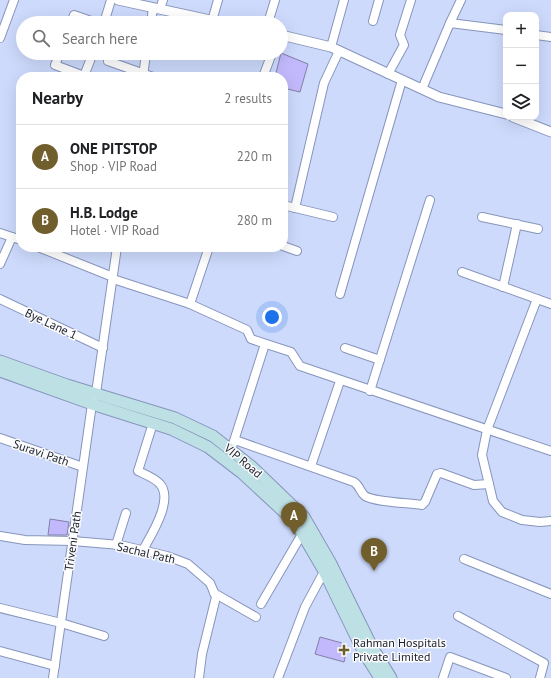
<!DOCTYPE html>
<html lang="en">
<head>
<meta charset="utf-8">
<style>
	:root { --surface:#fff; --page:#f2f2f2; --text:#202124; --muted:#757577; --line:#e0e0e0; --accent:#715e2d }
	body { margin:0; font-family:"PT Sans",sans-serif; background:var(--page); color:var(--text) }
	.controls { position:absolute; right:12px; top:12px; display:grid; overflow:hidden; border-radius:8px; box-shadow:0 4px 16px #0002 }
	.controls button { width:36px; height:36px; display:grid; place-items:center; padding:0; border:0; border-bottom:1px solid var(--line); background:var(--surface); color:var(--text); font:20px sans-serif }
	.you { position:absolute; left:272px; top:317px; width:14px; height:14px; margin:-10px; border:3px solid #fff; border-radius:50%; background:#1a73e8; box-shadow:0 0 0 6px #1a73e833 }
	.badge { display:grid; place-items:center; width:26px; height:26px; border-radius:50%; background:var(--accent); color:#fff; font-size:13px; font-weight:700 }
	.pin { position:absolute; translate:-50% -33px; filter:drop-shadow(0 1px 2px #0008) }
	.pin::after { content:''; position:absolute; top:21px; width:14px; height:12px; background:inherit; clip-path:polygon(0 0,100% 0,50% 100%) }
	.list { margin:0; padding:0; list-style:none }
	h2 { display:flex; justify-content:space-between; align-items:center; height:52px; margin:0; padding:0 16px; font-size:17px }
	h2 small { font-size:13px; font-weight:400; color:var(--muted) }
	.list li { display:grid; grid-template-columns:26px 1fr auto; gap:12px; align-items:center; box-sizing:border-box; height:64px; padding:0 16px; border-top:1px solid var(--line) }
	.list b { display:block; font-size:15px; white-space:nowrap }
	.list p { margin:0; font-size:13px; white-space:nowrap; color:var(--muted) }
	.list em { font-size:13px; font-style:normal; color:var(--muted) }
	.icon { flex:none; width:22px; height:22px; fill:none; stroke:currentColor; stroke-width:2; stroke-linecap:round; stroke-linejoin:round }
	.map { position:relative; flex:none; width:551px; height:678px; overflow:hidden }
	.search { position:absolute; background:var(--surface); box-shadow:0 4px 16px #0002; left:16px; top:16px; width:272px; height:44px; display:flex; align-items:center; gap:10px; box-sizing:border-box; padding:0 14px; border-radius:22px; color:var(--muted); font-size:15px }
	.panel { position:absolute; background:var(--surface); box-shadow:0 4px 16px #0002; left:16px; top:72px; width:272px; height:180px; border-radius:16px }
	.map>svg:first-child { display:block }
	.building { fill:#c1b9fb; stroke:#837fa7 }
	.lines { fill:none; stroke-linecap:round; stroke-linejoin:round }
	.minor-casing { stroke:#8795bc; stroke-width:10 }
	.tertiary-casing { stroke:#8795bc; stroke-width:11 }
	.secondary-casing { stroke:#8795bc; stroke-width:13 }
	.minor { stroke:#fff; stroke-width:8 }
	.tertiary { stroke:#fff; stroke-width:9 }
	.secondary { stroke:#bde0e5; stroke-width:11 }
	.poi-dot { fill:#715e2d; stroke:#fbfbfb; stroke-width:1.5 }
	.labels { text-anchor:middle; stroke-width:3; stroke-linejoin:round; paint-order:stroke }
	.street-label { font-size:12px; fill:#1a1f2e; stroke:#fbfbfb }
	.poi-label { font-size:12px; fill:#1a1f2e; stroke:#fbfbfb; text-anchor:start }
</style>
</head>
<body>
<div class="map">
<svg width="551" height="678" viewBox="0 0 551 678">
	<rect width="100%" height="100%" fill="#cddafc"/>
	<g class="building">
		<polygon points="281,53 308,64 300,92 283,88 283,77 275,77"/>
		<polygon points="50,519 69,522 67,535 48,535"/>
		<polygon points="320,637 342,643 341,647 345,648 343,653 346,654 344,662 315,654"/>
	</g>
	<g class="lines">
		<defs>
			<g id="minor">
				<polyline points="160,9 163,0"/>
				<polyline points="212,21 218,0"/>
				<polyline points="373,21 379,0"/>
				<polyline points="71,23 74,15 97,23"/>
				<polyline points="104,23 111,0"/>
				<polyline points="151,23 153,8"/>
				<polyline points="268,23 275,0"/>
				<polyline points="450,23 461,0"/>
				<polyline points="536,35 551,37"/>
				<polyline points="0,38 14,0"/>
				<polyline points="331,47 344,0"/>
				<polyline points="60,53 55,65 84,76 93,53"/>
				<polyline points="108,61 153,77"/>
				<polyline points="388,74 404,45 400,35 411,0"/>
				<polyline points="143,77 146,53"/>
				<polyline points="263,77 272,53"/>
				<polyline points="422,89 450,23 506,30"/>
				<polyline points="283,205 333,217"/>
				<polyline points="295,208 324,83 339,51"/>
				<polyline points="482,217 538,229"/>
				<polyline points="0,233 21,240"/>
				<polyline points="283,246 297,251"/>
				<polyline points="38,247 113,277"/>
				<polyline points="0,264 12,237"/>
				<polyline points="462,272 551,304"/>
				<polyline points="113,279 190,304 247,330 251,339 291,352 300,366 551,451"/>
				<polyline points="503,287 517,224"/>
				<polyline points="340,294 402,80"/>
				<polyline points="0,299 103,348"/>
				<polyline points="537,299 487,430 482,455 493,501 502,512 522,520 540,522 551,521"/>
				<polyline points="190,304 209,247"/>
				<polyline points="345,348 380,360"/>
				<polyline points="370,391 430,200"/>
				<polyline points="0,438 83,467"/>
				<path d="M235 440 354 482C360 486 360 492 365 496 374 502 410 503 422 505L425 502 437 474 441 473 474 485 489 484"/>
				<polyline points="233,444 265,344"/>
				<polyline points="311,466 340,381"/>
				<polyline points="0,536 25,540 73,541 120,545 167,556 188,564 210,583 216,597 202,654 199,678"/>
				<polyline points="116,545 126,513"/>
				<path d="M143 550C151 535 174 500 160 484 155 478 144 474 138 471L153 423"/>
				<polyline points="464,559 551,594"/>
				<polyline points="214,593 256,617"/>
				<polyline points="261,604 302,534"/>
				<polyline points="0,608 61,623 104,636"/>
				<polyline points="458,616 544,663 540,678"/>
				<polyline points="0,651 55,666"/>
				<polyline points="53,678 92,404 96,393 117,247"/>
				<polyline points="278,678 305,607 326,568"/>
				<polyline points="443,678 450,657 506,678"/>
			</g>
			<g id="tertiary">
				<polyline points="118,0 224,23"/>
				<polyline points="281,35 331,47 439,97 506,114"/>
				<polyline points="513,117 551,132"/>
			</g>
			<g id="secondary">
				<polyline points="0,361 67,385 175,418 213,436 251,466 304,517 330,562 372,647 391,678"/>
				<polyline points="0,371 92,404 171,429 208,447 242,473 296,523 324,571 363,651 380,678"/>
			</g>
		</defs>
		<use href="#minor" class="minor-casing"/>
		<use href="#tertiary" class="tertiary-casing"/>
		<use href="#secondary" class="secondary-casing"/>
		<use href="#minor" class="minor"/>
		<use href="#tertiary" class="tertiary"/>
		<use href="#secondary" class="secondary"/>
	</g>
	<path class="poi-dot" d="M342 644h4v4h4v4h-4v4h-4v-4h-4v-4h4z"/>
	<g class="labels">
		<g class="street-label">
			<text transform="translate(51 324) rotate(25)" y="4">Bye Lane 1</text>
			<text transform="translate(41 453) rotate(19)" y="4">Suravi Path</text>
			<text transform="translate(243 461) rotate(40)" y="4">VIP Road</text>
			<text transform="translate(73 541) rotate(-82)" y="4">Triveni Path</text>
			<text transform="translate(146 553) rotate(13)" y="4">Sachal Path</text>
		</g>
		<g class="poi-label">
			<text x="353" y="647">Rahman Hospitals<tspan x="353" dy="14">Private Limited</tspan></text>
		</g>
	</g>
</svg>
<div class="controls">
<button>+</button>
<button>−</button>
<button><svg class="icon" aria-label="layers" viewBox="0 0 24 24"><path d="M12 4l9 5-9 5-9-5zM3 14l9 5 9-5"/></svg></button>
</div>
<div class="you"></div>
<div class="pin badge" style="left:294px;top:535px">A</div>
<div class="pin badge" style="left:374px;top:571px">B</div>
<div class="search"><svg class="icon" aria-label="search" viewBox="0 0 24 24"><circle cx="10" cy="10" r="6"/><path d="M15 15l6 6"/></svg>Search here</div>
<section class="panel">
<h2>Nearby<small>2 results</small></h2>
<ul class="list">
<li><span class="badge">A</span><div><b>ONE PITSTOP</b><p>Shop · VIP Road</p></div><em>220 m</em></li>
<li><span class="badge">B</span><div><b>H.B. Lodge</b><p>Hotel · VIP Road</p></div><em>280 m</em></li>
</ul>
</section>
</div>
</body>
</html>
